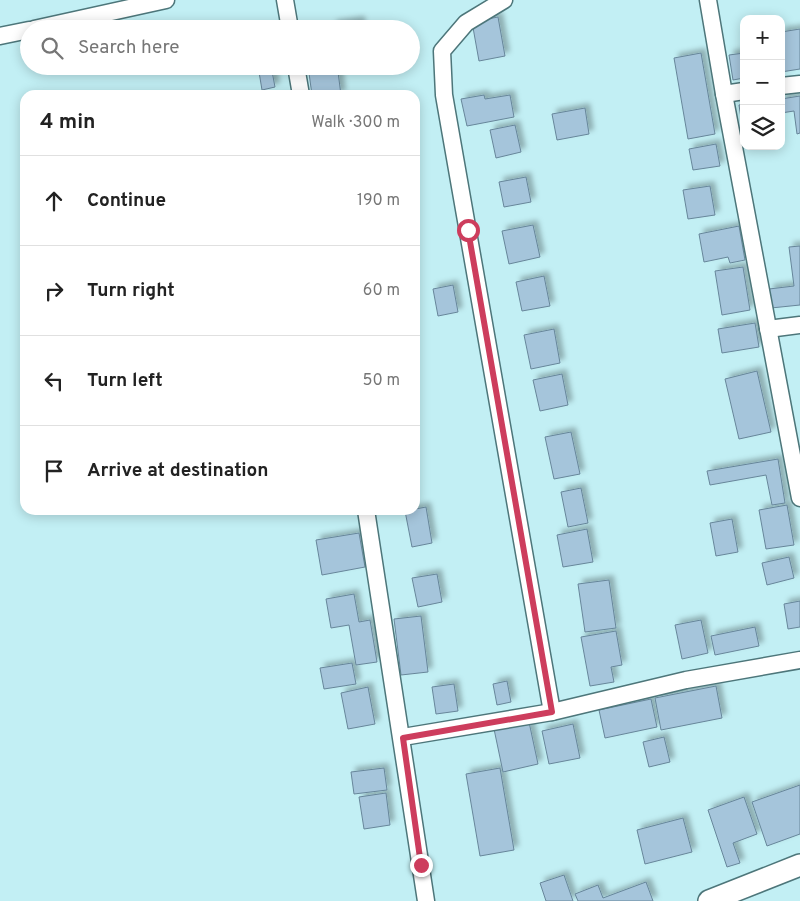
<!DOCTYPE html>
<html lang="en">
<head>
<meta charset="utf-8">
<style>
	:root { --surface:#fff; --page:#f6f6f6; --text:#222; --muted:#767676; --line:#e0e0e0 }
	body { margin:0; font-family:Overpass,sans-serif; background:var(--page); color:var(--text) }
	.controls { position:absolute; right:15px; top:15px; display:grid; overflow:hidden; border-radius:10px; box-shadow:0 2px 12px #0003 }
	.controls button { width:45px; height:45px; display:grid; place-items:center; padding:0; border:0; border-bottom:1px solid var(--line); background:var(--surface); color:var(--text); font:25px sans-serif }
	.stop { position:absolute; width:15px; height:15px; margin:-11px; border:4px solid #cd3d5d; border-radius:50%; background:#fff }
	.stop.end { background:#cd3d5d; border-color:#fff; box-shadow:0 1px 5px #0008 }
	.list { margin:0; padding:0; list-style:none }
	h2 { display:flex; justify-content:space-between; align-items:center; height:65px; margin:0; padding:0 20px; font-size:21px }
	h2 small { font-size:16px; font-weight:400; color:var(--muted) }
	.list li { display:grid; grid-template-columns:32px 1fr auto; gap:15px; align-items:center; box-sizing:border-box; height:90px; padding:0 20px; border-top:1px solid var(--line) }
	.list b { display:block; font-size:19px; white-space:nowrap }
	.list em { font-size:16px; font-style:normal; color:var(--muted) }
	.icon { flex:none; width:28px; height:28px; fill:none; stroke:currentColor; stroke-width:2; stroke-linecap:round; stroke-linejoin:round }
	.map { position:relative; flex:none; width:800px; height:901px; overflow:hidden }
	.search { position:absolute; background:var(--surface); box-shadow:0 2px 12px #0003; left:20px; top:20px; width:400px; height:55px; display:flex; align-items:center; gap:12px; box-sizing:border-box; padding:0 18px; border-radius:28px; color:var(--muted); font-size:19px }
	.panel { position:absolute; background:var(--surface); box-shadow:0 2px 12px #0003; left:20px; top:90px; width:400px; height:425px; border-radius:15px }
	.map>svg:first-child { display:block }
	.building { fill:#a5c5db; stroke:#67869a; filter:url(#shadow) }
	.lines { fill:none; stroke-linecap:round; stroke-linejoin:round }
	.minor-casing { stroke:#4d767a; stroke-width:19 }
	.major-casing { stroke:#4d767a; stroke-width:24 }
	.minor { stroke:#fff; stroke-width:16 }
	.major { stroke:#fff; stroke-width:21 }
	.route { stroke:#cd3d5d; stroke-width:6 }
</style>
</head>
<body>
<div class="map">
<svg width="800" height="901" viewBox="0 0 800 901">
	<defs>
		<filter id="shadow"><feDropShadow dx="4.5" dy="-4.5" stdDeviation="2.5" flood-color="#0004"/></filter>
	</defs>
	<rect width="100%" height="100%" fill="#c2eff4"/>
	<g class="building">
		<polygon points="498,17 505,56 479,61 472,22"/>
		<polygon points="360,21 361,29 333,29 332,25"/>
		<polygon points="800,29 800,69 781,72 781,32"/>
		<polygon points="701,53 715,134 688,139 674,58"/>
		<polygon points="744,53 744,78 733,80 729,55"/>
		<polygon points="258,66 271,66 275,87 262,90"/>
		<polygon points="308,66 360,66 360,69 338,72 341,95 312,95"/>
		<polygon points="484,95 485,99 510,95 514,117 467,126 461,99"/>
		<polygon points="800,96 800,133 797,134 794,111 781,113 781,99"/>
		<polygon points="744,104 744,118 741,118 739,105"/>
		<polygon points="585,108 589,134 557,140 552,114"/>
		<polygon points="515,125 521,152 496,158 490,130"/>
		<polygon points="716,144 720,166 693,170 689,149"/>
		<polygon points="526,177 531,202 504,207 499,182"/>
		<polygon points="710,186 715,215 688,219 683,190"/>
		<polygon points="533,225 540,257 509,264 502,231"/>
		<polygon points="739,226 745,260 730,263 728,257 704,262 699,234"/>
		<polygon points="800,246 800,305 771,308 769,289 794,286 789,247"/>
		<polygon points="743,267 750,310 722,315 715,271"/>
		<polygon points="544,276 550,306 522,311 516,282"/>
		<polygon points="453,285 458,312 438,316 433,289"/>
		<polygon points="755,323 759,347 722,353 718,329"/>
		<polygon points="554,329 560,363 531,369 524,335"/>
		<polygon points="757,371 771,432 739,439 725,379"/>
		<polygon points="562,374 568,405 540,411 533,380"/>
		<polygon points="571,432 580,474 554,479 545,437"/>
		<polygon points="778,459 785,503 772,505 766,475 710,485 707,471"/>
		<polygon points="581,488 588,523 568,527 561,492"/>
		<polygon points="787,505 794,545 766,549 759,510"/>
		<polygon points="426,507 432,543 412,547 405,511"/>
		<polygon points="732,519 738,552 716,556 710,523"/>
		<polygon points="587,529 593,562 563,567 557,535"/>
		<polygon points="359,533 365,567 322,575 316,540"/>
		<polygon points="789,557 794,578 767,585 762,563"/>
		<polygon points="437,574 442,602 418,607 412,578"/>
		<polygon points="609,580 616,628 585,632 578,584"/>
		<polygon points="354,594 359,622 370,620 377,662 356,665 349,625 331,628 326,599"/>
		<polygon points="800,601 800,627 788,629 784,604"/>
		<polygon points="421,616 428,672 401,675 394,619"/>
		<polygon points="701,620 708,653 682,659 675,625"/>
		<polygon points="755,627 759,646 715,655 711,636"/>
		<polygon points="616,631 622,665 611,667 614,682 590,686 581,637"/>
		<polygon points="352,663 356,684 324,689 320,668"/>
		<polygon points="507,681 511,702 497,705 493,684"/>
		<polygon points="454,684 458,711 436,714 432,687"/>
		<polygon points="716,686 722,718 661,730 655,698"/>
		<polygon points="368,687 375,724 348,729 341,693"/>
		<polygon points="651,699 657,727 605,738 599,710"/>
		<polygon points="529,722 538,764 503,772 494,729"/>
		<polygon points="573,724 580,758 549,764 542,731"/>
		<polygon points="664,737 670,762 649,767 643,742"/>
		<polygon points="384,768 387,790 354,794 351,772"/>
		<polygon points="500,768 514,850 480,856 466,774"/>
		<polygon points="800,785 800,834 767,846 752,802"/>
		<polygon points="386,793 390,825 364,829 359,797"/>
		<polygon points="744,797 757,834 733,843 740,863 727,867 708,810"/>
		<polygon points="683,818 692,852 645,864 637,830"/>
		<polygon points="564,875 573,901 546,901 540,883"/>
		<polygon points="646,882 653,901 578,901 575,894 598,885 603,898"/>
	</g>
	<g class="lines">
		<defs>
			<g id="minor">
				<polyline points="285,0 290,29"/>
				<polyline points="504,0 466,23 442,51 444,95 552,712"/>
				<polyline points="708,0 724,94 800,498"/>
				<polyline points="34,29 166,0"/>
				<polyline points="0,36 29,30"/>
				<polyline points="296,66 301,95"/>
				<polyline points="781,86 800,84"/>
				<polyline points="724,94 744,91"/>
				<polyline points="768,329 800,325"/>
				<polyline points="366,510 426,901"/>
				<polyline points="403,737 552,712 686,680 800,660"/>
			</g>
			<polyline id="major" points="709,901 800,865"/>
		</defs>
		<use href="#minor" class="minor-casing"/>
		<use href="#major" class="major-casing"/>
		<use href="#minor" class="minor"/>
		<use href="#major" class="major"/>
	</g>
	<g class="lines">
		<polyline class="route" points="421,865 403,738 552,712 468,230"/>
	</g>
</svg>
<div class="controls">
<button>+</button>
<button>−</button>
<button><svg class="icon" aria-label="layers" viewBox="0 0 24 24"><path d="M12 4l9 5-9 5-9-5zM3 14l9 5 9-5"/></svg></button>
</div>
<div class="stop" style="left:468px;top:230px"></div>
<div class="stop end" style="left:421px;top:865px"></div>
<div class="search"><svg class="icon" aria-label="search" viewBox="0 0 24 24"><circle cx="10" cy="10" r="6"/><path d="M15 15l6 6"/></svg>Search here</div>
<section class="panel">
<h2>4 min<small>Walk · 300 m</small></h2>
<ul class="list">
<li><svg class="icon" aria-label="ahead" viewBox="0 0 24 24"><path d="M12 20V5M6 11l6-6 6 6"/></svg><div><b>Continue</b></div><em>190 m</em></li>
<li><svg class="icon" aria-label="right" viewBox="0 0 24 24"><path d="M7 20v-9h11M14 6l5 5-5 5"/></svg><div><b>Turn right</b></div><em>60 m</em></li>
<li><svg class="icon" aria-label="left" viewBox="0 0 24 24"><path d="M17 20v-9H6M10 6l-5 5 5 5"/></svg><div><b>Turn left</b></div><em>50 m</em></li>
<li><svg class="icon" aria-label="arrive" viewBox="0 0 24 24"><path d="M6 21V4h12l-3 4 3 4H6"/></svg><div><b>Arrive at destination</b></div></li>
</ul>
</section>
</div>
</body>
</html>
